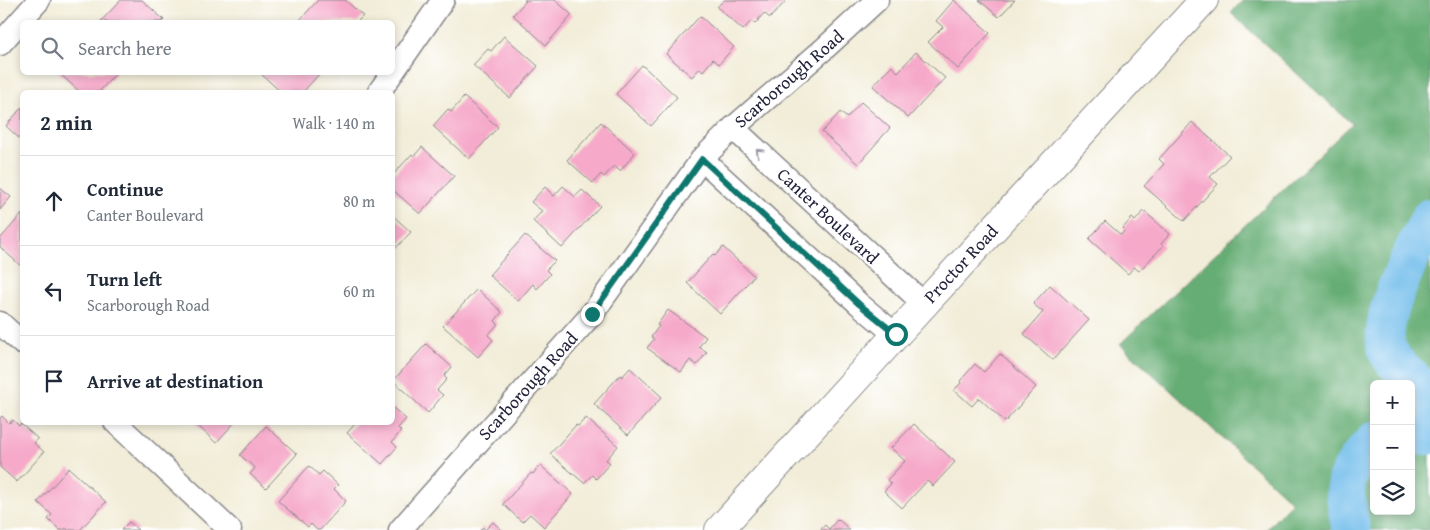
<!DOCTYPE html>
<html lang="en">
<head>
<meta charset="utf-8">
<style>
	:root { --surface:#fff; --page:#f6f6f7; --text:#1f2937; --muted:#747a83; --line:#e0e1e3 }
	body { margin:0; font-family:"Gentium Book Plus",serif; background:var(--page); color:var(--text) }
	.controls { position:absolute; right:15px; bottom:15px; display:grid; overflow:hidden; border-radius:8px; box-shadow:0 2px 8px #0003 }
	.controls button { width:45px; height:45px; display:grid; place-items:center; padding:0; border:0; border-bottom:1px solid var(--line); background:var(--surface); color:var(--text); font:25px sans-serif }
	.stop { position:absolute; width:15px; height:15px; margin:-11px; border:4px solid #0f766e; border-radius:50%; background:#fff }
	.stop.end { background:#0f766e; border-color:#fff; box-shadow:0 1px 5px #0008 }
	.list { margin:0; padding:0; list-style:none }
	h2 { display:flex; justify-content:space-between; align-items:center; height:65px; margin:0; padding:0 20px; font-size:21px }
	h2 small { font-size:16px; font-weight:400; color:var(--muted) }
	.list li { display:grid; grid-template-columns:32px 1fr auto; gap:15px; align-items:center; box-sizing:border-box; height:90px; padding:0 20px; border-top:1px solid var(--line) }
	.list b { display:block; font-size:19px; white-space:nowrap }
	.list p { margin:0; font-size:16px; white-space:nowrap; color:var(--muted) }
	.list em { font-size:16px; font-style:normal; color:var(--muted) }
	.icon { flex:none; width:28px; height:28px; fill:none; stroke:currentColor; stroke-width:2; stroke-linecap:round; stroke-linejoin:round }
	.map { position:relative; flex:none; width:1430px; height:530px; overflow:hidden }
	.search { position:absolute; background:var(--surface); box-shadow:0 2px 8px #0003; left:20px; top:20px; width:375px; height:55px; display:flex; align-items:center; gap:12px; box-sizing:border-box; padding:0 18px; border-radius:8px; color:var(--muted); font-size:19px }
	.panel { position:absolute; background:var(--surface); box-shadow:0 2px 8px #0003; left:20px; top:90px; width:375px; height:335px; border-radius:8px }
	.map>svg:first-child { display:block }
	.forest { fill:#66ad74; stroke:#446858; fill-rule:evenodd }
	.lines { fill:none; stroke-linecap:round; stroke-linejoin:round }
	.river { stroke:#72bdeb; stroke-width:39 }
	.building { fill:#f6a9c9 }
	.street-casing { stroke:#8a888a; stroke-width:25 }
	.secondary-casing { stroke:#8a888a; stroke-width:30 }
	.street { stroke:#fff; stroke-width:22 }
	.secondary { stroke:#fff; stroke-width:28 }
	.oneway { stroke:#9c9ca7 }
	.route { stroke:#0f766e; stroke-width:6 }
	.labels { text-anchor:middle; stroke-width:5; stroke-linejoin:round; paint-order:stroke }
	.street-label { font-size:18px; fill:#22223b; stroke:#fff }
</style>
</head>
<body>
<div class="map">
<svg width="1430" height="530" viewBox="0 0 1430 530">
	<rect width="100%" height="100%" fill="#fff"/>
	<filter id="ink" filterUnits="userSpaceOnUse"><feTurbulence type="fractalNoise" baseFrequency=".02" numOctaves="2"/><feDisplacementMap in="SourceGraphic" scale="10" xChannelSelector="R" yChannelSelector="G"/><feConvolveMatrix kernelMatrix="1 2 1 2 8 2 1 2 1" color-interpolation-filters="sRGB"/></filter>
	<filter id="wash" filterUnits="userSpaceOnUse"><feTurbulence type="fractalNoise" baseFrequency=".0096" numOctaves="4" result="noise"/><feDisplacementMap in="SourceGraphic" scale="20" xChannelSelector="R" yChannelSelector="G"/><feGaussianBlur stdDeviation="1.12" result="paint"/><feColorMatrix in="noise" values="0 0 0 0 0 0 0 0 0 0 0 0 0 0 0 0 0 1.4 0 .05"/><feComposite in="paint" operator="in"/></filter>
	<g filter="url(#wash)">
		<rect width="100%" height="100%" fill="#f2edd8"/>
		<path class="forest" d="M1243 0H1430V530H1266L1292 502 1120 344 1352 124 1231 13ZM1374 384H1411V511H1374Z"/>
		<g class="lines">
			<g class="river">
				<path d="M1430 218C1416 247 1372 323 1389 354 1395 365 1407 372 1415 382 1420 389 1425 397 1430 404"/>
				<polyline points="1411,434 1423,436 1430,435"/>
				<path d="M1351 530C1349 514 1343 495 1347 480 1352 466 1365 452 1374 441"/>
			</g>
		</g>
		<g id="blocks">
			<g class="building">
				<polygon points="121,0 142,0 164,20 161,22 100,22"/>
				<polygon points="318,0 345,0 363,16 357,22 298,22"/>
				<polygon points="524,0 555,0 572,15 546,45 513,15 526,1"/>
				<polygon points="724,0 785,0 786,1 770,18 764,13 755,24 751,21 743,30 717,7"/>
				<polygon points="954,0 990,33 958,69 928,42 943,27 936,21"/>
				<polygon points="979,0 1015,0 999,17"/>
				<polygon points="700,16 734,47 719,64 713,59 703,71 700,68 692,77 666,54"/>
				<polygon points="504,36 538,66 510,98 473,65 488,49 491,51"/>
				<polygon points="916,52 945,78 908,118 873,86 891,66 898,72"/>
				<polygon points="642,65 677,97 651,126 616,94"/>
				<polygon points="58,72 117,72 99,92 80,92"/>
				<polygon points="262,72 321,72 303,92 281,92 261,74"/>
				<polygon points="464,97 498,127 469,159 433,126 448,109 451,112"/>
				<polygon points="861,102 890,128 858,164 822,132 840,112 847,118"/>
				<polygon points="22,107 22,141 6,126"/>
				<polygon points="601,122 635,153 620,171 614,166 604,177 601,174 593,183 567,160"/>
				<polygon points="1192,122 1230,156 1210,177 1218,184 1184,221 1144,186 1164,164 1159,159"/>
				<polygon points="422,147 454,176 420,214 392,189 392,176 412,154 414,156"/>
				<polygon points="563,186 575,197 582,190 600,206 562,248 533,221 542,211 531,202 545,187 554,196"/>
				<polygon points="0,188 11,197 0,210"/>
				<polygon points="1144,211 1170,234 1161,244 1163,246 1139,271 1134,267 1128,274 1089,239 1105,221 1121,235 1125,230 1123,228 1132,218 1135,221"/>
				<polygon points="22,214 22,267 0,247 0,239"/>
				<polygon points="392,215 411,232 392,252"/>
				<polygon points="525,235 555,261 546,270 550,274 537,289 533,284 518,301 489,275"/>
				<polygon points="723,247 754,276 720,314 687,283 713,254 715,256"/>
				<polygon points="1050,285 1089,320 1053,360 1024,334 1043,312 1033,304"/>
				<polygon points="477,289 502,312 495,321 498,324 488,335 493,340 478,357 443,326"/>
				<polygon points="668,310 706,337 699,347 707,352 697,365 690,360 681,372 647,348 654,339 651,337 659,326 657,325"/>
				<polygon points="426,344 452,367 444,376 447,379 437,390 443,395 428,413 393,381"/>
				<polygon points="1000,354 1036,387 1005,422 979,398 972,406 954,390 961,383 960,381 975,364 984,372"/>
				<polygon points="630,368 662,397 628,435 594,404 620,375 622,377"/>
				<polygon points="392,407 406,419 398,428 401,431 392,442 397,447 382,464 347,433 357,422 392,422"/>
				<polygon points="2,416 9,423 13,420 19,426 21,424 38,439 34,443 44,452 17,482 0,467 0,418"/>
				<polygon points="586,418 618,446 606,460 610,463 596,479 592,475 584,483 550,454 576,425 578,426"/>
				<polygon points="194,422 235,422 216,443"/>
				<polygon points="914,424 955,462 933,486 927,481 902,508 884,491 891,484 887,480 905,461 891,448"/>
				<polygon points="266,426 297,454 266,488 250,474 255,468 240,455"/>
				<polygon points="540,465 573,494 544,527 530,514 522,522 503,504 531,473 533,474"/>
				<polygon points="309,466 319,475 323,471 338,485 334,489 346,501 320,530 317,530 311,524 308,527 278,501"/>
				<polygon points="69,468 106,502 80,530 68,530 66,528 64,530 60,530 48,519 52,515 38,502"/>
				<polygon points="838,519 850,530 820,530 825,525 829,529"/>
				<polygon points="129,522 138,530 121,530"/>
				<polygon points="493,522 502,530 480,530 483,527 485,530"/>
			</g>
		</g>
	</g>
	<g filter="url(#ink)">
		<use href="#blocks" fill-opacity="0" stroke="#8a888a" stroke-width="1"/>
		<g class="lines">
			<defs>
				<g id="street">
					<polyline points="0,44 39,0"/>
					<polyline points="379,92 443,0"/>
					<polyline points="733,128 924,304"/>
					<polyline points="702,159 859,304 896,335"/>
					<polyline points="0,323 22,343"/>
					<polyline points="115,422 230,530"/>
					<polyline points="400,530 592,314 702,159 733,128 825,48 877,0"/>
				</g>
				<polyline id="secondary" points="719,530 896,335 1204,0"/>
			</defs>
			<use href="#street" class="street-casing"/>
			<use href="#secondary" class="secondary-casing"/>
			<use href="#street" class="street"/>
			<use href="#secondary" class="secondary"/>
		</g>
		<defs><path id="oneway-chevron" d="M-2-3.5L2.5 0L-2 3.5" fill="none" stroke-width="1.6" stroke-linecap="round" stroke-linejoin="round" transform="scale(1.25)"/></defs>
		<use class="oneway" href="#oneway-chevron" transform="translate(759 152) rotate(-137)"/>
	</g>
	<g class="lines" filter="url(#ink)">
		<polyline class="route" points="592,314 702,159 859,304 896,334"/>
	</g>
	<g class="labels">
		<g class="street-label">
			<text transform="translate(789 79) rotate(-41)" y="6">Scarborough Road</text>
			<text transform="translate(828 216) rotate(43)" y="6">Canter Boulevard</text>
			<text transform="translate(961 264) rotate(-47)" y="6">Proctor Road</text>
			<text transform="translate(528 386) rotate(-48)" y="6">Scarborough Road</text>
		</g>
	</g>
</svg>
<div class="controls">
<button>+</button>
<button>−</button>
<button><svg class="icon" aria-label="layers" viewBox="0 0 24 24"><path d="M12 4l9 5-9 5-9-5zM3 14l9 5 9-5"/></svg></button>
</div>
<div class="stop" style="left:896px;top:334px"></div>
<div class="stop end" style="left:592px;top:314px"></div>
<div class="search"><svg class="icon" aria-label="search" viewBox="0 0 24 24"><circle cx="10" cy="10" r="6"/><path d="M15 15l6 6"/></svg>Search here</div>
<section class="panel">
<h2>2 min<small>Walk · 140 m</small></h2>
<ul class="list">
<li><svg class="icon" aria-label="ahead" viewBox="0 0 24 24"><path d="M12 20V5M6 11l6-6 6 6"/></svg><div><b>Continue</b><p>Canter Boulevard</p></div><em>80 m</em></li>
<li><svg class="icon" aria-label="left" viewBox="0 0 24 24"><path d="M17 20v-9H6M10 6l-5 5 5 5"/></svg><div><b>Turn left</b><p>Scarborough Road</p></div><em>60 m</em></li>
<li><svg class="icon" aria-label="arrive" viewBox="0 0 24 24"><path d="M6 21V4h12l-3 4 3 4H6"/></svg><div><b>Arrive at destination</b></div></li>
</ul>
</section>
</div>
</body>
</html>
